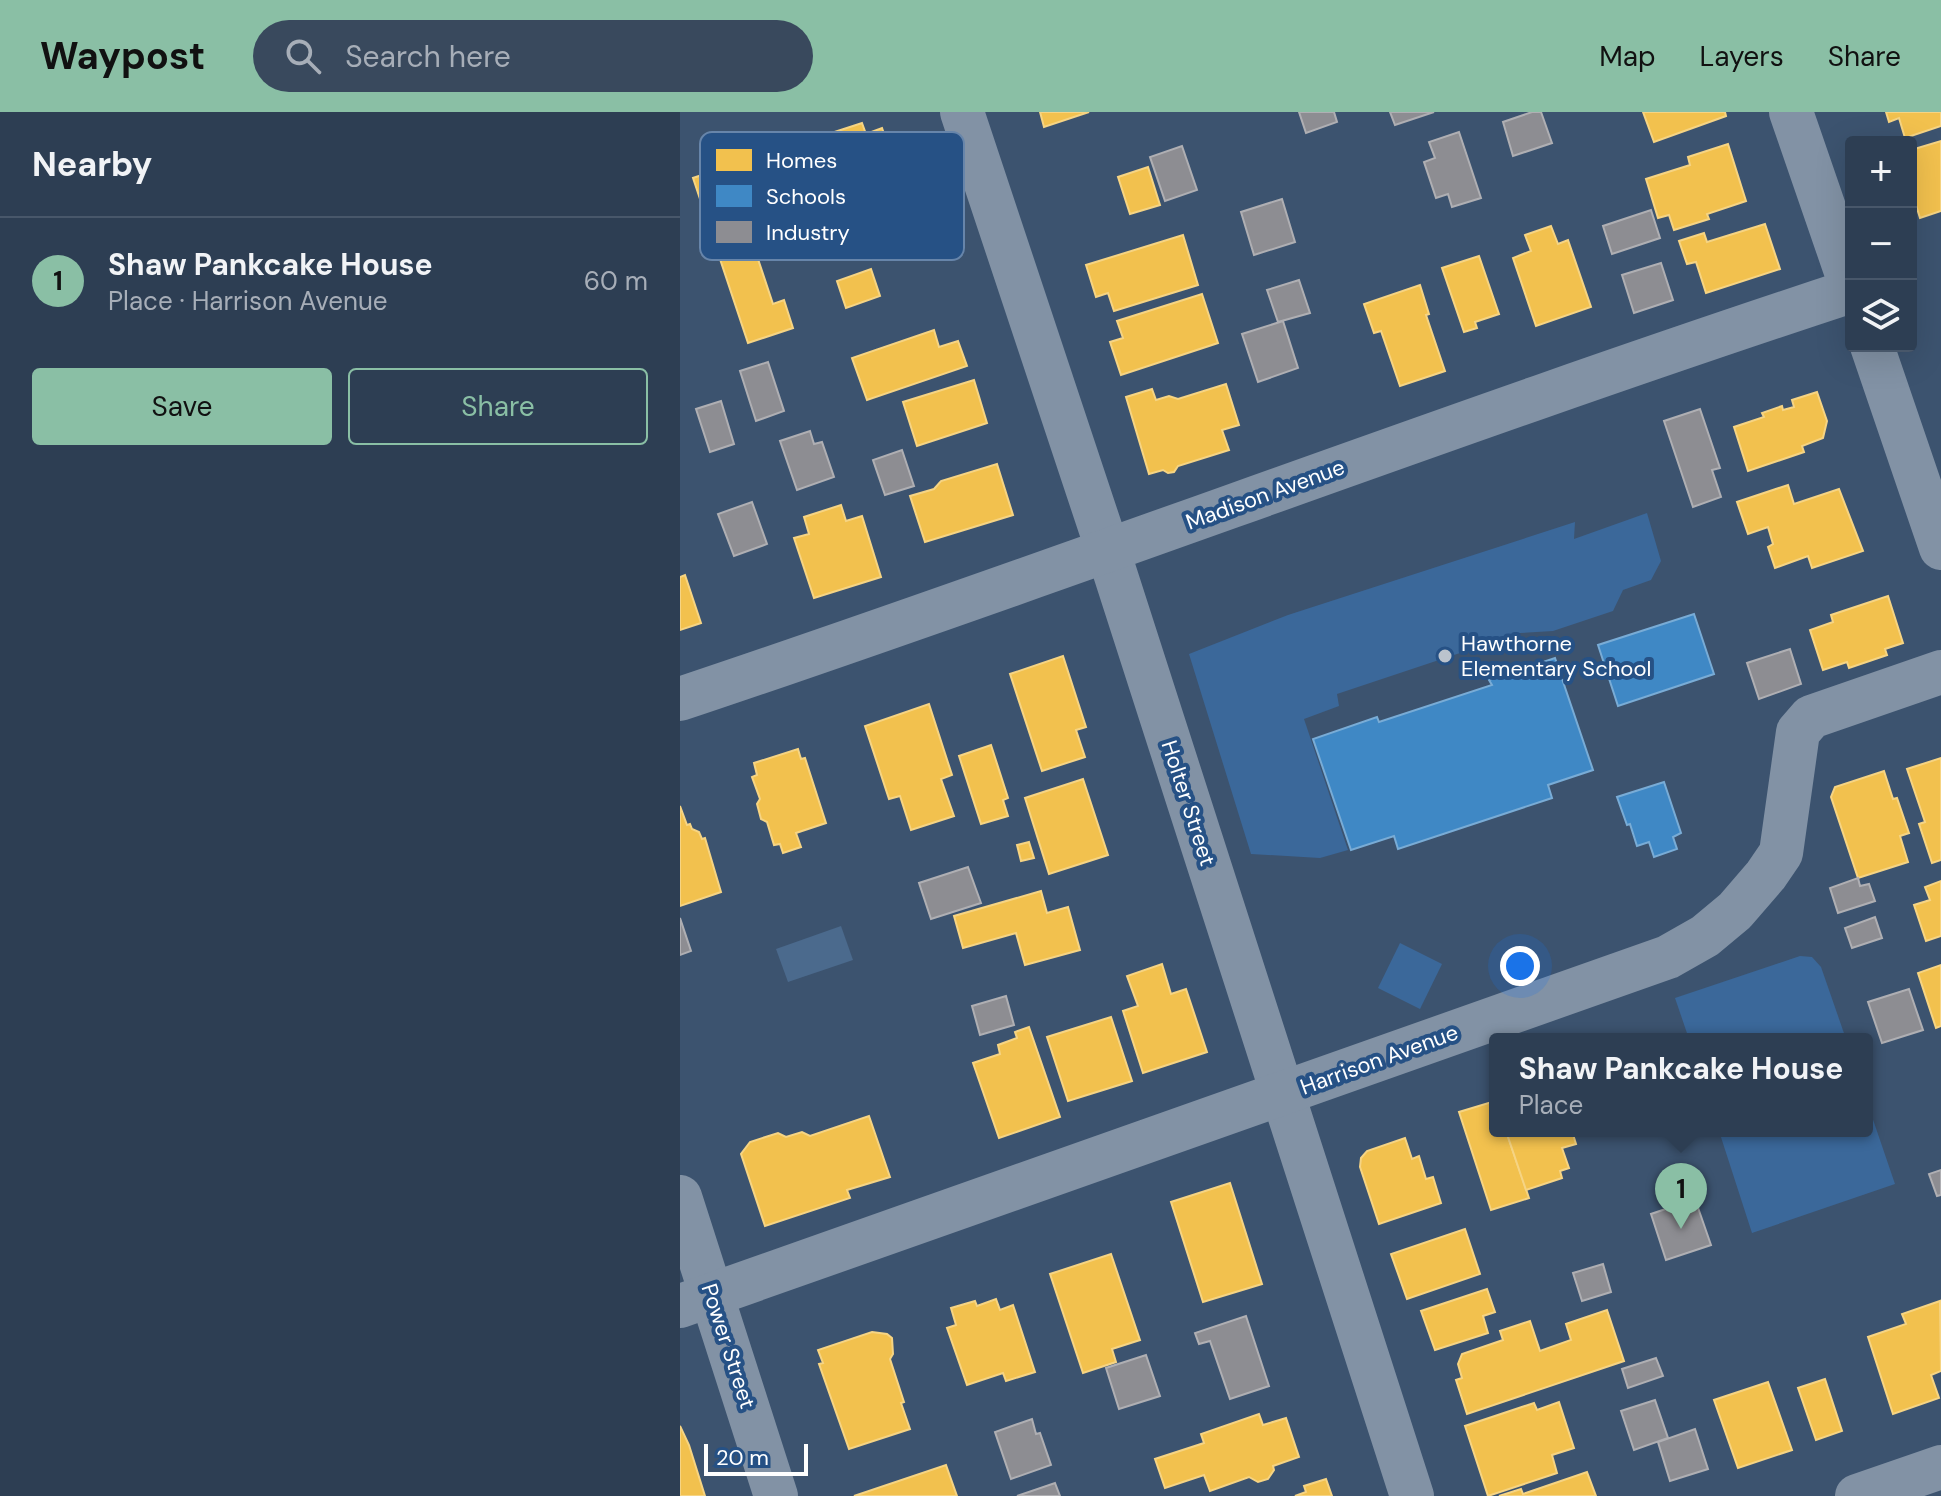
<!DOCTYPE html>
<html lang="en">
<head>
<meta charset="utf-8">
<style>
	:root { --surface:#2d3e53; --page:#39495d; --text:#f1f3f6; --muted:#a7aeb8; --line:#48576a; --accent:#8abfa5 }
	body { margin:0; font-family:"DM Sans",sans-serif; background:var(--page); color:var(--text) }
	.controls { position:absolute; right:24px; top:24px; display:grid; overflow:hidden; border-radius:8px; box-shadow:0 8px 32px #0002 }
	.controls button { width:72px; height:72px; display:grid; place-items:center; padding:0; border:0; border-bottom:2px solid var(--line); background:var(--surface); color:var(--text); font:40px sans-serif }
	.scale { position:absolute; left:24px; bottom:20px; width:104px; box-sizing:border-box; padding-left:8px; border:4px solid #fff; border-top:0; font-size:22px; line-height:28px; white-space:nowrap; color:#fff; -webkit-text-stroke:6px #265185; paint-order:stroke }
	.you { position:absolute; left:840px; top:854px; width:28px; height:28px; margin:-20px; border:6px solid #fff; border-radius:50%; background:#1a73e8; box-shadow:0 0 0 12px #1a73e833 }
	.badge { display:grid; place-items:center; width:52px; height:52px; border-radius:50%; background:var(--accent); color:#111; font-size:26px; font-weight:700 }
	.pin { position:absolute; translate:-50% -66px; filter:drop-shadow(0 2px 4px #0008) }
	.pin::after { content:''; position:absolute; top:42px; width:28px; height:24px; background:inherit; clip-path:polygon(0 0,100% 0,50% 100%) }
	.popup { position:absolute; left:809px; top:921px; width:384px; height:104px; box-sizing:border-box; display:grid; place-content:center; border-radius:8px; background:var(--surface); filter:drop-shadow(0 2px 6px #0005); font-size:26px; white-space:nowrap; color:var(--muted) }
	.popup b { font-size:30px; color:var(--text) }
	.popup::after { content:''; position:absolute; left:50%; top:100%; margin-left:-16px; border:16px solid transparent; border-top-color:var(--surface) }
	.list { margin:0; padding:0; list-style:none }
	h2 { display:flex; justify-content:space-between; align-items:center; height:104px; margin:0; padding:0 32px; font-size:34px }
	h2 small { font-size:26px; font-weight:400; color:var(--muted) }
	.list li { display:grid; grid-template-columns:52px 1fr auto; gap:24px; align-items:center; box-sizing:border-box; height:128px; padding:0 32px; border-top:2px solid var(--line) }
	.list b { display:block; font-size:30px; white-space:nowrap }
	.list p { margin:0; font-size:26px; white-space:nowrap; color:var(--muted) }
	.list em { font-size:26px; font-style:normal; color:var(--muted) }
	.actions { display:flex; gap:16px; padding:24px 32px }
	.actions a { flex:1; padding:18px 0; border:2px solid var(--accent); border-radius:8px; text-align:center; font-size:28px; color:var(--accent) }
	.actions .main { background:var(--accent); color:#111 }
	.icon { flex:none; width:44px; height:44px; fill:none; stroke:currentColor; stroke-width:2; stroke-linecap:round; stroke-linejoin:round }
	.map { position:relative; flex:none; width:1261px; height:1384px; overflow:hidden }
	header { display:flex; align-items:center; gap:48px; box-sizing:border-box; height:112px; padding:0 40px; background:var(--accent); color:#111 }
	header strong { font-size:38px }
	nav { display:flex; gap:44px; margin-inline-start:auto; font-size:28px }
	.search { width:560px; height:72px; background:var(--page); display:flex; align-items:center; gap:20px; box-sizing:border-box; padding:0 28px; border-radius:44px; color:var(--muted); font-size:30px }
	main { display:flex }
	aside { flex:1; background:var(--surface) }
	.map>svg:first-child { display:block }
	.green { fill:#3b689a }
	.water { fill:#4b6a8d }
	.homes { fill:#f2c14e; stroke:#f6d483; stroke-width:2 }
	.schools { fill:#3f88c5; stroke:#79acd6; stroke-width:2 }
	.industry { fill:#8d8d92; stroke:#afafb3; stroke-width:2 }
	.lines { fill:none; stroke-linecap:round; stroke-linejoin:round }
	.minor { stroke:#8292a5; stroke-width:44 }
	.poi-dot { fill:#bbc3cd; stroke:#265185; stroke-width:3 }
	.labels { text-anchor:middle; stroke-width:8; stroke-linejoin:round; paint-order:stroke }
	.street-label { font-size:22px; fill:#fff; stroke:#265185 }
	.poi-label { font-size:22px; fill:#fff; stroke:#265185; text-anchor:start }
	.key { fill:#265185; stroke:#6785aa; stroke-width:2 }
	.key-label { font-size:22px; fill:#fff }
</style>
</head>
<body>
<header>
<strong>Waypost</strong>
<div class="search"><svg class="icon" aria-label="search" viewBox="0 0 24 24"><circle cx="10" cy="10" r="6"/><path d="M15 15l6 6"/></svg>Search here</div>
<nav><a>Map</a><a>Layers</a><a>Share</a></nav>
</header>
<main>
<aside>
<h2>Nearby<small></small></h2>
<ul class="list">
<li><span class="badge">1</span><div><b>Shaw Pankcake House</b><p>Place · Harrison Avenue</p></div><em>60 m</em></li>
</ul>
<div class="actions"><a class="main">Save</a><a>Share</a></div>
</aside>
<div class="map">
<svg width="1261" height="1384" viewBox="0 0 1261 1384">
	<rect width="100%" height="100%" fill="#3c536f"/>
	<g class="green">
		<polygon points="967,401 981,449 971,468 943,478 933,499 873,519 840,521 657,582 659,594 624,607 668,738 640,746 571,742 509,542 608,503 895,410 894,427"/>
		<polygon points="720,831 762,852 740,897 698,876"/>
		<polygon points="1120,844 1132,845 1141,855 1166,927 1009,927 995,886"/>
		<polygon points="1187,990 1215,1072 1072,1121 1039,1019 1187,1019"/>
	</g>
	<polygon class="water" points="161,814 173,848 108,870 96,837"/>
	<g class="homes">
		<polygon points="360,0 409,0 364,15"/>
		<polygon points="963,0 1045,0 1046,4 974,30"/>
		<polygon points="1206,0 1261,0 1261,14 1225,26 1219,6 1209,10"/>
		<polygon points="182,11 186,22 202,16 214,50 223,47 234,83 179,101 182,110 157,119 127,29"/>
		<polygon points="1261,29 1261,99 1240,106 1231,77 1231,38"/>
		<polygon points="1048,32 1066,89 1027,102 1029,107 994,118 989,103 978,106 966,67 1010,53 1008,45"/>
		<polygon points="70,47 101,139 78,147 93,192 104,188 113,216 68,231 13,66"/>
		<polygon points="468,55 480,93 450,102 438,65"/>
		<polygon points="1085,112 1100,157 1026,181 1016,150 1007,152 999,129 1024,121 1027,130"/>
		<polygon points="871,114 878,132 888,128 911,195 856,214 833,146 851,139 845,123"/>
		<polygon points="503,123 518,173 434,199 428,181 416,185 406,153"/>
		<polygon points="799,144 819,202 795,210 797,216 784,220 762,156"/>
		<polygon points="191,157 200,184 166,196 157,169"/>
		<polygon points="740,173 749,202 746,203 765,259 720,274 701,219 694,221 684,192"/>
		<polygon points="522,182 538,231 441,263 430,230 443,226 437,209"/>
		<polygon points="254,218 259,235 278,229 287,254 187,288 172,246"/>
		<polygon points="294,268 307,311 237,334 223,290"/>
		<polygon points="546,272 559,313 542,318 549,338 498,354 494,360 488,361 483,358 469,362 446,285 472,277 476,288 489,284 498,287"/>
		<polygon points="1137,280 1147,309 1143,326 1122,334 1124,340 1068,359 1054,315 1084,305 1082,301 1102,294 1103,298 1114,295 1112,288"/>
		<polygon points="317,352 333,403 245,430 230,384 254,377 261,369"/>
		<polygon points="1108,373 1114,392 1159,377 1183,439 1132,456 1128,444 1095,456 1088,435 1093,432 1088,415 1068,422 1057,390"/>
		<polygon points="161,393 166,409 182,404 201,465 134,486 114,426 129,422 124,405"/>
		<polygon points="5,463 21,511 0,518 0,465"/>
		<polygon points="1208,484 1223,531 1205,537 1207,543 1169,556 1167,550 1143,558 1130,518 1153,510 1151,503"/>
		<polygon points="383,544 406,615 396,618 405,645 362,659 330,562"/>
		<polygon points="249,592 272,663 261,667 274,704 231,718 220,684 209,687 185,614"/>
		<polygon points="311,633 328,686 323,688 328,704 301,712 279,644"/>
		<polygon points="118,637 121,647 125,646 146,711 116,721 121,735 103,741 100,732 94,733 87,710 81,707 77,692 80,687 72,665 77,663 74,651"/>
		<polygon points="1261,646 1261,748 1252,751 1239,712 1245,710 1227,657"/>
		<polygon points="1204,659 1213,687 1217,686 1229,721 1220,724 1228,750 1178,766 1151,685 1155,675"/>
		<polygon points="403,667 428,743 369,762 345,686"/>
		<polygon points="0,694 7,713 10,712 12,717 19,720 22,727 25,726 41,780 0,794"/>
		<polygon points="349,730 354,746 341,749 337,733"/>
		<polygon points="1261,769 1261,824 1246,829 1234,793 1250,788 1245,775"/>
		<polygon points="361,779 367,801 388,795 400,838 345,853 336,821 283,836 274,804"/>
		<polygon points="482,852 491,882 506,877 527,940 463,961 443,899 458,894 447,864"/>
		<polygon points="1261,853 1261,914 1256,916 1238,861"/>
		<polygon points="431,905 452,969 388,989 367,925"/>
		<polygon points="349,915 380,1005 319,1026 293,951 320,942 318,933 337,926 335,920"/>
		<polygon points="815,989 815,1019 826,1019 849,1086 811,1098 779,1000"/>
		<polygon points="189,1004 210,1065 167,1078 170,1086 85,1114 61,1042 70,1030 98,1021 106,1025 122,1020 130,1024"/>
		<polygon points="826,1019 892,1019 896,1032 882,1036 889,1056 880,1059 882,1066 846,1078"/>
		<polygon points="725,1026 732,1047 739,1044 746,1067 753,1065 761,1091 699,1112 680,1055 681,1046 687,1039"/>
		<polygon points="550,1071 582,1172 523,1190 491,1090"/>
		<polygon points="785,1117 800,1162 727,1187 711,1142"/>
		<polygon points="431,1142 460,1228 432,1237 436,1250 403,1261 370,1162"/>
		<polygon points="807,1177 815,1200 803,1204 808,1221 755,1238 741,1199"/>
		<polygon points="316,1187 320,1198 333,1193 355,1260 326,1269 323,1261 287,1273 267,1216 276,1213 271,1196 295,1189 297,1194"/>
		<polygon points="1260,1189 1261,1259 1251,1263 1259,1286 1213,1302 1188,1225 1226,1212 1222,1202"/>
		<polygon points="927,1198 944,1249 787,1302 776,1268 782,1266 778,1252 782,1242 823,1228 820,1219 850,1209 860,1239 891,1228 886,1212"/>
		<polygon points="192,1220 207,1222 212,1226 213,1242 210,1247 224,1290 221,1291 230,1317 169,1337 139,1252 143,1251 138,1238"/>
		<polygon points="1145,1267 1162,1319 1136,1328 1118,1276"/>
		<polygon points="1088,1270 1112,1338 1058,1356 1034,1288"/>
		<polygon points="879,1290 894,1336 872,1343 877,1361 808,1384 785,1314 854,1291 857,1298"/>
		<polygon points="579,1302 583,1313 606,1306 619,1345 593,1354 594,1358 588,1367 578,1370 569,1365 530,1379 524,1363 485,1376 475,1347 524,1331 521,1322"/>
		<polygon points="0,1314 9,1333 25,1384 0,1384"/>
		<polygon points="266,1353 277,1384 174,1384"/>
		<polygon points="907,1360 916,1384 819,1384 841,1377 843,1382"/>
		<polygon points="646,1367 652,1384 615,1384 626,1380 624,1374"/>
	</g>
	<g class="schools">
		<polygon points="1014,502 1034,562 938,594 918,533"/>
		<polygon points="875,546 913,658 868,673 872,686 718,737 714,724 671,738 633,627 697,605 699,610 812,573 809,568"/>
		<polygon points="984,670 1001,721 993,725 997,737 974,745 969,730 957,734 950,712 947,713 937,685"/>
	</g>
	<g class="industry">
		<polygon points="619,0 654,0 657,10 626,21"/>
		<polygon points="710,0 754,0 715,13"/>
		<polygon points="852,0 861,0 872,31 833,44 823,10"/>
		<polygon points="779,20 801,86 772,95 768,82 756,86 744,50 755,46 749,30"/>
		<polygon points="502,34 517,78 485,89 470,45"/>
		<polygon points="602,87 615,130 574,143 561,100"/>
		<polygon points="971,98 980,126 932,142 923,114"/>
		<polygon points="981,151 993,188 954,201 942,163"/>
		<polygon points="619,168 630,201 598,210 587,178"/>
		<polygon points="603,209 618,256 578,270 562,222"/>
		<polygon points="88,250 104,299 76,309 60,259"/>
		<polygon points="41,289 54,332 30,340 16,297"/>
		<polygon points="1020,297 1040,356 1032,358 1041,385 1013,395 984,309"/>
		<polygon points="130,319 134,332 142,330 154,365 117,378 100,329"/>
		<polygon points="222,338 234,374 205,383 193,348"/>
		<polygon points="72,390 87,432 54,444 38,402"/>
		<polygon points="1110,537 1121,572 1079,587 1067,551"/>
		<polygon points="288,755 301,791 251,807 239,771"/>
		<polygon points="1178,766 1180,774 1189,772 1195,789 1158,801 1150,776"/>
		<polygon points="1195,805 1202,826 1172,836 1165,816"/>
		<polygon points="0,806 11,839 0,843"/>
		<polygon points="1229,877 1243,918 1202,931 1188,890"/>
		<polygon points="326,884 334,913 300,923 292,894"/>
		<polygon points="1261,1058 1261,1083 1257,1084 1249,1062"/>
		<polygon points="1015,1087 1031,1133 986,1148 971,1102"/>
		<polygon points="923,1152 931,1180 902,1189 893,1161"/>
		<polygon points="566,1204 589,1274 550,1287 530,1229 519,1232 515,1221"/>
		<polygon points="466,1243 480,1284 439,1297 426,1256"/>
		<polygon points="976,1246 983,1264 948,1276 942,1257"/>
		<polygon points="975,1288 988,1326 954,1338 941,1299"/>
		<polygon points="352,1307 356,1322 360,1321 371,1353 331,1367 315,1320"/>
		<polygon points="1015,1317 1028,1357 990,1369 978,1330"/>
		<polygon points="375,1371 380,1384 337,1384"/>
	</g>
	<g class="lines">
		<g class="minor">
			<polyline points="282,0 428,439 732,1384"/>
			<polyline points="1111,0 1171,174"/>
			<polyline points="1192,234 1261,436"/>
			<path d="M0 587C392 456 778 308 1171 179"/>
			<polyline points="0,1085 96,1384"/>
			<polyline points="0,1194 988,845 1025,824 1055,799 1086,763 1101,741 1118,620 1131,605 1261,560"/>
			<polyline points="1177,1384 1261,1355"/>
		</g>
	</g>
	<circle class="poi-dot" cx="765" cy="544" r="8"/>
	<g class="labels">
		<g class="street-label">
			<text transform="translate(585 382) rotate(-20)" y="8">Madison Avenue</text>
			<text transform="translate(509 691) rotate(72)" y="8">Holter Street</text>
			<text transform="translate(699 947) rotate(-20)" y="8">Harrison Avenue</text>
			<text transform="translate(49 1234) rotate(72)" y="8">Power Street</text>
		</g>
		<g class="poi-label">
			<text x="781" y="539">Hawthorne<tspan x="781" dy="25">Elementary School</tspan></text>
		</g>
	</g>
	<rect x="20" y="20" width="264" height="128" rx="12" class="key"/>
	<rect x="36" y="37" width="36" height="22" fill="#f2c14e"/>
	<rect x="36" y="73" width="36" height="22" fill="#3f88c5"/>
	<rect x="36" y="109" width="36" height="22" fill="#8d8d92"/>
	<g class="key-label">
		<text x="86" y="56">Homes</text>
		<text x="86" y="92">Schools</text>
		<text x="86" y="128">Industry</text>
	</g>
</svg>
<div class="controls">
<button>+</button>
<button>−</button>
<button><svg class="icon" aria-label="layers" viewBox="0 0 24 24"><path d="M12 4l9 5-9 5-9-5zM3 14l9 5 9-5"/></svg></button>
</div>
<div class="scale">20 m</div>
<div class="you"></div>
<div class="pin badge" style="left:1001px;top:1117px">1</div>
<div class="popup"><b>Shaw Pankcake House</b>Place</div>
</div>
</main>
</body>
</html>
